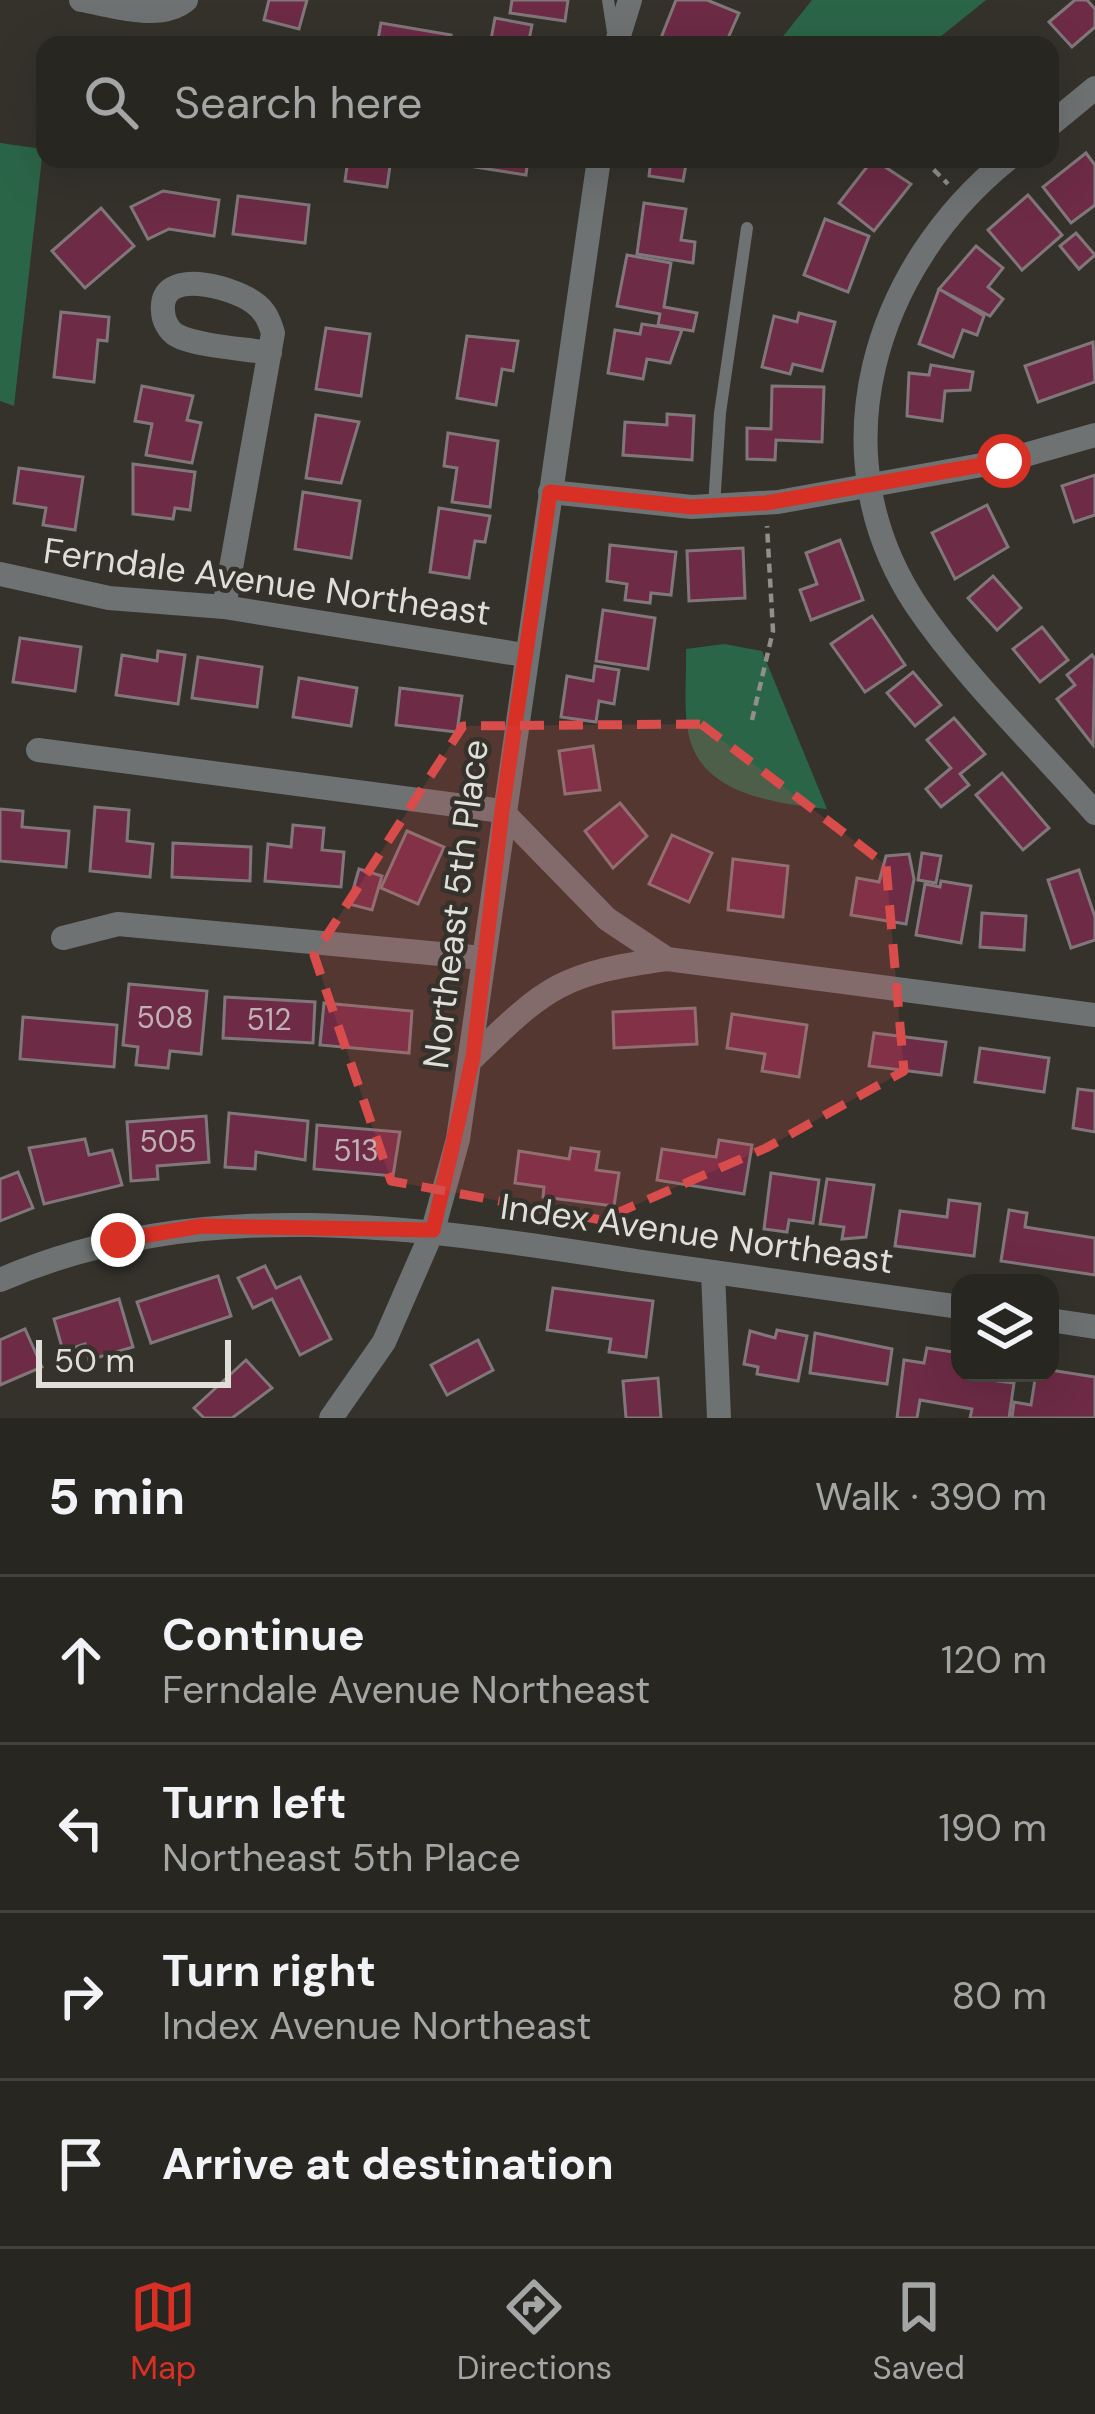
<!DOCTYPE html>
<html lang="en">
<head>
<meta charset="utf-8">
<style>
	:root { --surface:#272620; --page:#2f2e29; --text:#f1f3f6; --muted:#a4a5a5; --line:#43433e; --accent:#d93025 }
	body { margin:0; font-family:"DM Sans",sans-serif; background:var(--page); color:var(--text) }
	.controls { position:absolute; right:36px; bottom:36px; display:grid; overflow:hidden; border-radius:24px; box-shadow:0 12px 48px #0002 }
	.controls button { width:108px; height:108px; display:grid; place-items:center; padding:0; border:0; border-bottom:3px solid var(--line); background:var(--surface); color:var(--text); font:60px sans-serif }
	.scale { position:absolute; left:36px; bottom:30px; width:195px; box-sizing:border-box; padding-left:12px; border:6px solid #dfded9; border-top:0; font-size:33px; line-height:42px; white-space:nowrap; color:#dfded9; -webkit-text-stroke:9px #34322b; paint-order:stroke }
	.stop { position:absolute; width:36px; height:36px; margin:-27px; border:9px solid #d93025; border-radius:50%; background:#fff }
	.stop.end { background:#d93025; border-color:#fff; box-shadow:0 3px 12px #0008 }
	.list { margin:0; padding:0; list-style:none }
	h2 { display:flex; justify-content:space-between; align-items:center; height:156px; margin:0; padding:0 48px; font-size:51px }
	h2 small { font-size:39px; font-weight:400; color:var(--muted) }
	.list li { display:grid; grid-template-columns:78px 1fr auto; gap:36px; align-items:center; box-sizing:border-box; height:168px; padding:0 48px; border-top:3px solid var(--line) }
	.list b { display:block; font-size:45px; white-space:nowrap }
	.list p { margin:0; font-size:39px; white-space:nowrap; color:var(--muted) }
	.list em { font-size:39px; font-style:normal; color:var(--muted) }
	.icon { flex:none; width:66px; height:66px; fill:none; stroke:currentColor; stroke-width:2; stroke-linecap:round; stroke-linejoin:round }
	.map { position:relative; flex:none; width:1095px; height:1418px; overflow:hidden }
	.search { position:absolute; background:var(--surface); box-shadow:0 12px 48px #0002; left:36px; right:36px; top:36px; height:132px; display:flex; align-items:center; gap:30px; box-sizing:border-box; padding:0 42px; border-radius:24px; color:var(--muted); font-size:45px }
	.sheet { height:828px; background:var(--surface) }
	nav { display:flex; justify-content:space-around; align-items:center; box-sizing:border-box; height:168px; border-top:3px solid var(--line); background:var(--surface); font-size:33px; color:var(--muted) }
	nav a { display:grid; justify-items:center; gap:6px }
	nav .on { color:var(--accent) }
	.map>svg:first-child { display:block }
	.green { fill:#2b6548 }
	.building { fill:#6d2b45; stroke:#81777a; stroke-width:3 }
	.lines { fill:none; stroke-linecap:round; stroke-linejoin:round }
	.path { stroke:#908f89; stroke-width:4.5; stroke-dasharray:9 6; stroke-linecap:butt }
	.service { stroke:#6e7273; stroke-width:12 }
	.minor { stroke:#6e7273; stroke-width:24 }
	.route { stroke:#d93025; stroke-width:15 }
	.marked { fill:#d84c4b; fill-opacity:0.2; stroke:#d84c4b; stroke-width:9; stroke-dasharray:24 15; stroke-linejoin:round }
	.labels { text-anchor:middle; stroke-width:9; stroke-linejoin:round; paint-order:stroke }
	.number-label { font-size:30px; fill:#c2b1b4 }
	.street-label { font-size:36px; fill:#dfded9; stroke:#34322b }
</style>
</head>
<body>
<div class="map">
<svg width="1095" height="1418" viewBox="0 0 1095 1418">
	<rect width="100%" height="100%" fill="#34322b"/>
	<g class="green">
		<polygon points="812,0 986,0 930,45 776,45"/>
		<polygon points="0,143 43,149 14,406 0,401"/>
		<path d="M724 644 762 651 827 809C781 804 708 796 691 743 682 716 687 677 686 649Z"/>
	</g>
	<g class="building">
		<polygon points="269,0 307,0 299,29 264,20"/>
		<polygon points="512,0 568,0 565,21 510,13"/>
		<polygon points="676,0 707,0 739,13 725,45 697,39 695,45 659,43"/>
		<polygon points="1075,0 1087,0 1095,9 1095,27 1072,47 1049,22"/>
		<polygon points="495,18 532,25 528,45 490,45"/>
		<polygon points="381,23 451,35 449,45 377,45"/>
		<polygon points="1086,153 1095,165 1095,205 1071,223 1043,187"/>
		<polygon points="348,159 391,159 387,187 345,181"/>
		<polygon points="476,159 528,159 526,175 475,167"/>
		<polygon points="651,159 687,159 683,181 649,176"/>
		<polygon points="873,159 911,184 874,231 839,203"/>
		<polygon points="163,191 219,200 214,236 169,229 148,239 131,207"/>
		<polygon points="1028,195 1062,235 1022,270 988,230"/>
		<polygon points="238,196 309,205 305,243 233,234"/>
		<polygon points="644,203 686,209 681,240 695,242 693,263 637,254"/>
		<polygon points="101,208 134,246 85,288 52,251"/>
		<polygon points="825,219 869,236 848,292 804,275"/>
		<polygon points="1076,233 1095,255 1079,269 1060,246"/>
		<polygon points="976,246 1003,268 988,287 1003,299 990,316 939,289"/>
		<polygon points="627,255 671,263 664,307 697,313 693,331 658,325 660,314 617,306"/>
		<polygon points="939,289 984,316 977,335 963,330 953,357 919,344"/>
		<polygon points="61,312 109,317 107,341 98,340 94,382 54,377"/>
		<polygon points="799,313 835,322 822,371 793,364 790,374 762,367 774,316 797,322"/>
		<polygon points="642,324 682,330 670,363 647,359 643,379 608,373 615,330 640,334"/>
		<polygon points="326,328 370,334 361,396 316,389"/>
		<polygon points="467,336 518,341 513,371 502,369 496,405 457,398"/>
		<polygon points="1093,342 1095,382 1038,402 1025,366"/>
		<polygon points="931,365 973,372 970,390 945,391 942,421 907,416 909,373 929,375"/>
		<polygon points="142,386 193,396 187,420 201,423 192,463 146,455 152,424 135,421"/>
		<polygon points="772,386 824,387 822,442 776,440 775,460 747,459 747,428 771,429"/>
		<polygon points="667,414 694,416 692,460 623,455 625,422 667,425"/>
		<polygon points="316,415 359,422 341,483 306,478"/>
		<polygon points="448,433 498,441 490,507 452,502 457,468 444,466"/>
		<polygon points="133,464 195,472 190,510 175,508 173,519 133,514"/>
		<polygon points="19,468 83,477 75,530 43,525 46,508 14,503"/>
		<polygon points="1095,475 1095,515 1074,522 1062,486"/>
		<polygon points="303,492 360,501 351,558 295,549"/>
		<polygon points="987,505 1008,547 955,579 932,533"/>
		<polygon points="439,508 490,516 485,542 475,541 469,578 430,572"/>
		<polygon points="840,540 863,600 811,620 800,590 817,584 806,553"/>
		<polygon points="610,545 676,552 671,595 651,593 650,603 625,600 627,584 607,581"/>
		<polygon points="743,548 745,598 689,601 687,551"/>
		<polygon points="993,576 1021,608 997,630 968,598"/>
		<polygon points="603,610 655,618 648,669 596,661"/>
		<polygon points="872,616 905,665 865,692 831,644"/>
		<polygon points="1042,627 1068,660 1040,682 1013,649"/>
		<polygon points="20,638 81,647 75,691 13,682"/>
		<polygon points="158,651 185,655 178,704 116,695 122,655 157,661"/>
		<polygon points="1092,655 1095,659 1093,745 1057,699 1075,685 1067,675"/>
		<polygon points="198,657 262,667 257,707 192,698"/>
		<polygon points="595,666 619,670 614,704 599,701 596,722 561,717 567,676 593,681"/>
		<polygon points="913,672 941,705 915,726 887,693"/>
		<polygon points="299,678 357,688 351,726 293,717"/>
		<polygon points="400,688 462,696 457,732 396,725"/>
		<polygon points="954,718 985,754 960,774 969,785 941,807 926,789 951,768 927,740"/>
		<polygon points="593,746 600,790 565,794 559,751"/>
		<polygon points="1002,773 1049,828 1023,850 976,795"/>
		<polygon points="620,803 647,836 613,868 585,831"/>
		<polygon points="95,807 129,810 127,841 153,844 150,877 90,871"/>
		<polygon points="0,809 23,811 22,827 69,831 66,867 0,861"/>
		<polygon points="293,825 324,828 322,850 344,852 341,887 265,881 268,844 291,847"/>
		<polygon points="407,831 444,847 418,904 381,888"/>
		<polygon points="672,835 712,853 689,902 649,884"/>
		<polygon points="173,843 251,847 250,881 172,877"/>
		<polygon points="922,853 941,856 936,883 918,880"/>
		<polygon points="909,854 914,879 906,924 851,915 857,878 879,882 886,856"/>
		<polygon points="733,859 788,866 783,917 728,910"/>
		<polygon points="359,869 382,876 372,910 349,904"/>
		<polygon points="1079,870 1095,917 1095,940 1071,948 1048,880"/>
		<polygon points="941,881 971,886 961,943 916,935 925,884 940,887"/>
		<polygon points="982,913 1026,916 1024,950 980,947"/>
		<polygon points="129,984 207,991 201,1054 170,1051 168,1068 136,1065 138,1047 123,1045"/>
		<polygon points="225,997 315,1002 313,1043 223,1038"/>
		<polygon points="324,1003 412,1011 409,1053 320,1045"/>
		<polygon points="695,1008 697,1044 614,1048 613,1012"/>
		<polygon points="732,1014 807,1025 799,1077 762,1071 765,1054 727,1048"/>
		<polygon points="23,1017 117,1025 114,1067 20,1059"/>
		<polygon points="874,1033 946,1042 941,1075 869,1066"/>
		<polygon points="980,1048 1049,1058 1044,1092 975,1082"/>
		<polygon points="1078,1089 1095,1091 1095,1132 1073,1128"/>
		<polygon points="229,1113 308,1121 305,1160 256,1152 255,1169 225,1167"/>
		<polygon points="206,1116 209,1162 157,1166 158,1179 131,1181 127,1122"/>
		<polygon points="317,1125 400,1132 393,1176 314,1169"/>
		<polygon points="85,1139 89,1155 112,1150 122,1185 44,1204 29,1148"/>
		<polygon points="719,1140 752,1145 744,1194 657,1180 662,1149 716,1157"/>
		<polygon points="571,1148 599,1152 596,1170 619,1173 614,1206 543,1197 544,1187 515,1183 519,1151 569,1159"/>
		<polygon points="18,1172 33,1208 0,1221 0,1179"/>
		<polygon points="771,1173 819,1180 813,1223 789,1220 787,1232 764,1229"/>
		<polygon points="827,1179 874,1185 866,1237 842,1239 844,1227 820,1224"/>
		<polygon points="949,1200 980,1204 974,1256 895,1246 900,1211 947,1217"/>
		<polygon points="1009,1210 1027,1213 1025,1227 1095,1238 1095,1275 1001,1261"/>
		<polygon points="265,1266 276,1288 300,1277 331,1339 300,1355 272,1299 253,1308 238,1278"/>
		<polygon points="218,1276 231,1316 151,1343 137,1302"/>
		<polygon points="553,1288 653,1301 646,1357 609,1352 611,1339 547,1330"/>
		<polygon points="119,1299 133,1347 89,1360 85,1344 63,1351 54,1319"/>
		<polygon points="25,1329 42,1367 0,1385 0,1340"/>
		<polygon points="777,1330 807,1336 798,1381 757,1374 758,1367 744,1364 750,1331 775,1338"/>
		<polygon points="815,1333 892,1349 887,1384 810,1373"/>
		<polygon points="478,1340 493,1370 447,1395 431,1365"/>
		<polygon points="927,1348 960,1353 960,1373 998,1373 997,1381 1014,1383 1009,1418 970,1418 972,1409 920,1400 917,1418 897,1418 904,1360 924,1363"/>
		<polygon points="246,1360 272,1388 232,1418 204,1418 194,1408"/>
		<polygon points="1050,1370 1095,1377 1095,1418 1012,1418 1014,1402 1031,1405 1036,1373"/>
		<polygon points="658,1378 661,1418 626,1418 623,1381"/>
	</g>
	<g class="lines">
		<g class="path">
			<polyline points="864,45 866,38"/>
			<polyline points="923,159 948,184"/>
			<polyline points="752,720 773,631 767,526"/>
		</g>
		<g class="service">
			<polyline points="608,0 613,32"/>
			<polyline points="714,506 720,413 747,228"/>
		</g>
		<g class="minor">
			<path d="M81 0C112 5 160 22 186 0"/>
			<polyline points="616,45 630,0"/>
			<polyline points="1050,125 1095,88"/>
			<path d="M1008 159C874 267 816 453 916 605 966 679 1036 745 1095 813"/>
			<polyline points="550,492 692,507 778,502 1004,461 1095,435"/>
			<polyline points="0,574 109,598 224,607 524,655"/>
			<path d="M224 607 273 333C269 320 265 310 253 302 232 287 159 266 163 311 163 320 169 331 176 335 195 346 247 349 270 353"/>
			<polyline points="38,750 502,811 607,919 667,959 1095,1015"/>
			<polyline points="63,938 118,924 483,958"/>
			<path d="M474 1057C547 985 564 973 667 959"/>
			<polyline points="713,1272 719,1418"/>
			<path d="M0 1280C204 1192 424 1228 636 1261 744 1277 852 1292 960 1307"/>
			<polyline points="1050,1320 1095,1327"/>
			<polyline points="331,1418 384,1342 433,1230 458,1139 599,159"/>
		</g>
	</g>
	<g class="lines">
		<polyline class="route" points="118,1240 201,1226 433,1230 473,1057 502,811 550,492 692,507 766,503 1004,461"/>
	</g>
	<path class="marked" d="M701 724 886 865 904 1071 766 1148 601 1220 391 1181 314 955 463 726Z"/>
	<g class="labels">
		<g class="number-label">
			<text x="165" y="1028">508</text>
			<text x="269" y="1030">512</text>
			<text x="168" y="1152">505</text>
			<text x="356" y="1161">513</text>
		</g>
		<g class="street-label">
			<text transform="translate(267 581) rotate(8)" y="13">Ferndale Avenue Northeast</text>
			<text transform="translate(455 904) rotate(-83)" y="13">Northeast 5th Place</text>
			<text transform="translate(697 1233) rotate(8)" y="13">Index Avenue Northeast</text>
		</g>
	</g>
</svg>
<div class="controls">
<button><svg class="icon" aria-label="layers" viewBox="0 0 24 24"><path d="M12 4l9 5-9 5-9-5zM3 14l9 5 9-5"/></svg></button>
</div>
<div class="scale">50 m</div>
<div class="stop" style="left:1004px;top:461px"></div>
<div class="stop end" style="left:118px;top:1240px"></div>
<div class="search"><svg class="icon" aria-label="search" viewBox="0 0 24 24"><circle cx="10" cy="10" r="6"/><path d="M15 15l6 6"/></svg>Search here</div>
</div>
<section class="sheet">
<h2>5 min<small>Walk · 390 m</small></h2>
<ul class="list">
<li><svg class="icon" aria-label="ahead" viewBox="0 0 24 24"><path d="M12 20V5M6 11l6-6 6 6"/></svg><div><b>Continue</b><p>Ferndale Avenue Northeast</p></div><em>120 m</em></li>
<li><svg class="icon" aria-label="left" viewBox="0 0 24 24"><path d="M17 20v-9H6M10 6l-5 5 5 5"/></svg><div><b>Turn left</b><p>Northeast 5th Place</p></div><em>190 m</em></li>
<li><svg class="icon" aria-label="right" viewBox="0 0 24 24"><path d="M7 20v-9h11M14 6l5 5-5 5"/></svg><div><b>Turn right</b><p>Index Avenue Northeast</p></div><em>80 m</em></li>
<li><svg class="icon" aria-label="arrive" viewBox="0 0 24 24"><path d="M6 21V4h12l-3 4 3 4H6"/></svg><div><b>Arrive at destination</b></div></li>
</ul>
</section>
<nav>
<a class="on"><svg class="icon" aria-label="map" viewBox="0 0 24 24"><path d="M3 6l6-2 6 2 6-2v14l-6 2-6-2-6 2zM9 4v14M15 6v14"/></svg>Map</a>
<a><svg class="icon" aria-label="directions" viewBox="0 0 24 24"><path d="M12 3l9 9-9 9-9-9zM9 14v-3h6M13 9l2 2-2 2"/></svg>Directions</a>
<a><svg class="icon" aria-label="saved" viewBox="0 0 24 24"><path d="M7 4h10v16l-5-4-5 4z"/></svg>Saved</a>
</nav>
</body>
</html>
